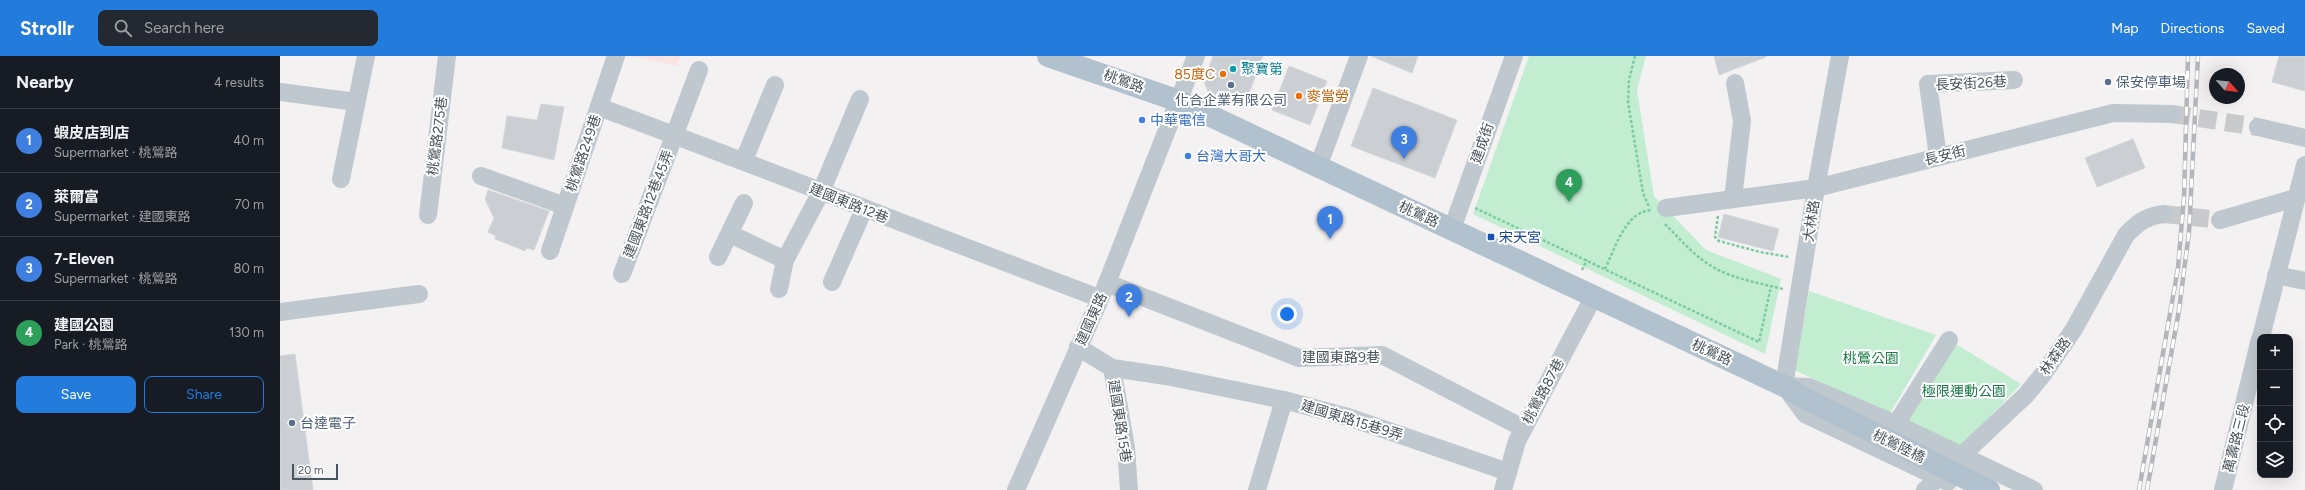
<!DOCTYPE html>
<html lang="en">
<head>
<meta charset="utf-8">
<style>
	:root { --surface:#171b24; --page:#242831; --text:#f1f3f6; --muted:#9ea1a6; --line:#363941; --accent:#237bdb }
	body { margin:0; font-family:Figtree,"Noto Sans TC",sans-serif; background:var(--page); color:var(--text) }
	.controls { position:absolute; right:12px; bottom:12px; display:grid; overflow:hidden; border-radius:8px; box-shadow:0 4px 16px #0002 }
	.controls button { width:36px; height:36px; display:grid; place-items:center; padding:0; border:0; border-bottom:1px solid var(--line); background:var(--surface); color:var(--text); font:20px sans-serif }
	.compass { position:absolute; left:1929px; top:12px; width:36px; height:36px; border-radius:50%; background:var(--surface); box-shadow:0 4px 16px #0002; rotate:117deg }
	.scale { position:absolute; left:12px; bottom:10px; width:46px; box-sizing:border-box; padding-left:4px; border:2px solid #49555d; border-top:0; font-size:11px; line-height:14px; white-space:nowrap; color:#49555d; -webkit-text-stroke:3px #fff; paint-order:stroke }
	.you { position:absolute; left:1007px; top:258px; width:14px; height:14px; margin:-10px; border:3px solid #fff; border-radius:50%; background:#1a73e8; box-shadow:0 0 0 6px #1a73e833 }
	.badge { display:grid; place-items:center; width:26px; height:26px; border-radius:50%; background:var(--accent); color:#fff; font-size:13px; font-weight:700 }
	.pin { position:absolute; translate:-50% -33px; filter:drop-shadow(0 1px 2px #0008) }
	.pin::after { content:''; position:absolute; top:21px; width:14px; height:12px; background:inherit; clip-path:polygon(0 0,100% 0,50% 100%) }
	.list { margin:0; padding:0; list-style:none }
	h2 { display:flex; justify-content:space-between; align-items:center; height:52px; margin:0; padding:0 16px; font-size:17px }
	h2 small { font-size:13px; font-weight:400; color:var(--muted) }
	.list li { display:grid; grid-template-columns:26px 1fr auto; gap:12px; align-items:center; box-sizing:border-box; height:64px; padding:0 16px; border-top:1px solid var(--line) }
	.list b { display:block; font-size:15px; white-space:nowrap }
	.list p { margin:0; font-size:13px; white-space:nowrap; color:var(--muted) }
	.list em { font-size:13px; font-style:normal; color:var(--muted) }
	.actions { display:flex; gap:8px; padding:12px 16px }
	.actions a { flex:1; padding:9px 0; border:1px solid var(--accent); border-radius:8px; text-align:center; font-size:14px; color:var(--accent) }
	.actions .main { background:var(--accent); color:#fff }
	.icon { flex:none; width:22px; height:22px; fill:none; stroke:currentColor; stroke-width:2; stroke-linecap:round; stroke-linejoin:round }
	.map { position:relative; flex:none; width:2025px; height:434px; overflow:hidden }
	header { display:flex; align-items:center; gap:24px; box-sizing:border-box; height:56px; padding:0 20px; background:var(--accent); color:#fff }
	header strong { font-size:19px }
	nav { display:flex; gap:22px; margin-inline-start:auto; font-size:14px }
	.search { width:280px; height:36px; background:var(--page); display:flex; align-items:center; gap:10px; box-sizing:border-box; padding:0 14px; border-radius:8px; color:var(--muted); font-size:15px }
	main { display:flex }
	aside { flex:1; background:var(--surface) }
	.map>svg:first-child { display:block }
	.medical { fill:#fae4e3 }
	.green { fill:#c2edd1 }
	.building { fill:#cbced3; stroke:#d5d7dc }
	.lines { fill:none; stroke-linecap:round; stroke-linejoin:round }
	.minor-tunnel { stroke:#c8cacc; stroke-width:18; stroke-dasharray:18 9; stroke-linecap:butt }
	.path { stroke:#7ccaa0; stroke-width:2.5; stroke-dasharray:3 2; stroke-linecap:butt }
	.minor { stroke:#bfc8ce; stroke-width:18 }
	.major { stroke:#b2c1ce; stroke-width:22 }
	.rail-casing { stroke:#b3b6ba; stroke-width:4.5 }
	.rail { stroke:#fff; stroke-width:3; stroke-dasharray:9; stroke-linecap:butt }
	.major-bridge { stroke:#b2c1ce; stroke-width:22 }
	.culture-dot { fill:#0f9aa8; stroke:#fff; stroke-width:1.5 }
	.food-dot { fill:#e8710a; stroke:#fff; stroke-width:1.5 }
	.service-dot { fill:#5c6f8a; stroke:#fff; stroke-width:1.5 }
	.shop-dot { fill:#3f7fe0; stroke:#fff; stroke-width:1.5 }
	.transit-dot { fill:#1a4fb4; stroke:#fff; stroke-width:1.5 }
	.labels { text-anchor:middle; stroke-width:4; stroke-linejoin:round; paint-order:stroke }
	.culture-label { font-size:14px; fill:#0d838f; stroke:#fff; text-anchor:start }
	.food-label { font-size:14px; fill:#c56008; stroke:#fff; text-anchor:end }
	.street-label { font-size:14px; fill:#49555d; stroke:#fff }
	.service-label { font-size:14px; fill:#4e5e75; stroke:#fff; text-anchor:start }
	.shop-label { font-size:14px; fill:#366cbe; stroke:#fff; text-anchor:start }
	.transit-label { font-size:14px; fill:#164399; stroke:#fff; text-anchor:start }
	.park-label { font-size:14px; fill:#1c7c48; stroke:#fff }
</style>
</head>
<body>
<header>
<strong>Strollr</strong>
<div class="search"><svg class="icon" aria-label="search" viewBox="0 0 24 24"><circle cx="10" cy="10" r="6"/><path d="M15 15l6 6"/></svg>Search here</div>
<nav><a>Map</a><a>Directions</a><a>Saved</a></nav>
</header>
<main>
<aside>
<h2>Nearby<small>4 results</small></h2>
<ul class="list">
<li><span class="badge" style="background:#3f7fe0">1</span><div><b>蝦皮店到店</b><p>Supermarket · 桃鶯路</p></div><em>40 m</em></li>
<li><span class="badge" style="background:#3f7fe0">2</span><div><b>萊爾富</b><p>Supermarket · 建國東路</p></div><em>70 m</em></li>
<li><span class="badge" style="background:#3f7fe0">3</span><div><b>7-Eleven</b><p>Supermarket · 桃鶯路</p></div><em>80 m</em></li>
<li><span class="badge" style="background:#2e9e5b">4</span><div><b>建國公園</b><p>Park · 桃鶯路</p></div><em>130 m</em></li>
</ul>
<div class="actions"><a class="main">Save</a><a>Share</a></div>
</aside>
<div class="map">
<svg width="2025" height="434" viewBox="0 0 2025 434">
	<rect width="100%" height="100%" fill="#f3f1f1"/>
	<polygon class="medical" points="351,0 400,0 397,10"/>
	<g class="green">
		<polygon points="1249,0 1366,0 1357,34 1374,140 1426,194 1501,223 1485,298 1193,158"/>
		<polygon points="1529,235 1656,279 1609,359 1515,314"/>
		<polygon points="1674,287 1741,328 1681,391 1624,364"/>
	</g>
	<g class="building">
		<polygon points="933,0 983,0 964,51 930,40 924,26"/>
		<polygon points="1091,0 1138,0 1132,17"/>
		<polygon points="1434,0 1486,0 1486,1 1439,19"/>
		<polygon points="1999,0 2025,0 2025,35 1992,26"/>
		<polygon points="1009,10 1047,25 1030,69 992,54"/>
		<polygon points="1093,32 1177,64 1155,122 1071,90"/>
		<polygon points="261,48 284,51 274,104 222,92 227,60 257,64"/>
		<polygon points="1853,83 1865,112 1817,131 1805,102"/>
		<polygon points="208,134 269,155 254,194 246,192 245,195 215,183 216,180 208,176 214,162 205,143"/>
		<polygon points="1444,158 1499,173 1493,195 1438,181"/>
		<polygon points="15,298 33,434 0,434 0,300"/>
	</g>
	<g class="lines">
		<g class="minor-tunnel">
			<polyline points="1892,58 1978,71"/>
			<polyline points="1884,158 1940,164"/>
		</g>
		<g class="path">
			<polyline points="1355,0 1349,24 1348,46 1363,137 1369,151"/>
			<polyline points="1195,152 1479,286 1491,230"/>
			<polyline points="1438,160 1435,181 1439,185 1480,196 1509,201"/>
			<path d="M1385 168C1400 183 1414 200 1433 211 1453 223 1480 227 1503 233"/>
			<path d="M1325 213C1335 193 1345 156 1371 154"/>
			<polyline points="1302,214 1307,204"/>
		</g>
		<g class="minor">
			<polyline points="0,36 76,46"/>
			<path d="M319 51C486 113 652 179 819 242"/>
			<polyline points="1978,71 2025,82"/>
			<polyline points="1658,101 1648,28 1734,24"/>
			<polyline points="464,104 495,29"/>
			<polyline points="1038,111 1079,0"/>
			<polyline points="201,120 285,150"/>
			<polyline points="61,123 86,0"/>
			<polyline points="1453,143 1462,65 1455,27"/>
			<polyline points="1386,152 1536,132 1833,57 1892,58"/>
			<polyline points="148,159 167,0"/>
			<polyline points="1940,164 2015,142"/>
			<polyline points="1172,173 1234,0"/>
			<polyline points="450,178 505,204"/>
			<polyline points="270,195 336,0"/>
			<polyline points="438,201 464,147"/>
			<polyline points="342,218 419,14"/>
			<polyline points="1996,219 2025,225"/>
			<polyline points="552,226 584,153"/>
			<polyline points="827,227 1019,302 1102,299 1243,372"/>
			<polyline points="499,233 505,204 541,136 580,43"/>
			<polyline points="0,256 139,238"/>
			<polyline points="1981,281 2025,109"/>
			<polyline points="798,291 832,312 846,391 849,434"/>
			<polyline points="832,312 886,320 1004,344"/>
			<polyline points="1504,330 1536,132 1560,0"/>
			<polyline points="1504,330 1529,331 1616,368 1754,434"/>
			<polyline points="1506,332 1525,358 1668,426"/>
			<polyline points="1616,368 1669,284"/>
			<polyline points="736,434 827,227 916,0"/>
			<polyline points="977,434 1004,344 1068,361 1228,416"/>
			<polyline points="1223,434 1237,385 1314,240"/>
			<path d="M1645 434 1746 339 1764 317 1794 273 1846 179C1858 166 1867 160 1884 158"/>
			<polyline points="1943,434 1980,283"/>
		</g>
		<polyline class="major" points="768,0 899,45 1504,330 1530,345"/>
		<defs>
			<g id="rail">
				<polyline points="1859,434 1898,212 1904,141 1908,0"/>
				<polyline points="1867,434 1899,254 1909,176 1918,0"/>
			</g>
		</defs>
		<use href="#rail" class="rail-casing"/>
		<use href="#rail" class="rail"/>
		<polyline class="major-bridge" points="1530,345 1709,434"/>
	</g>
	<circle class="culture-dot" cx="953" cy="13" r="4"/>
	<g class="food-dot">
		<circle cx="943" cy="18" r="4"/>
		<circle cx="1019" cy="40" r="4"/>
	</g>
	<g class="service-dot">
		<circle cx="1828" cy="26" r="4"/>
		<circle cx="951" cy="29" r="4"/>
		<circle cx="12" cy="367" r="4"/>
	</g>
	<g class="shop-dot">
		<circle cx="862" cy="64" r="4"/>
		<circle cx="908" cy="100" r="4"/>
	</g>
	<rect class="transit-dot" x="1207" y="177" width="8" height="8" rx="2"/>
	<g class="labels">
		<g class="culture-label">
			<text x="961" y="18">聚寶第</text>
		</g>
		<g class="food-label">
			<text x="935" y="23">85度C</text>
			<text x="1027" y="45" text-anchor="start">麥當勞</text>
		</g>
		<g class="street-label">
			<text transform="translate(844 25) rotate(20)" y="5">桃鶯路</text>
			<text transform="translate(1691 27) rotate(-3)" y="5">長安街26巷</text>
			<text transform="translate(157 80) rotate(-83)" y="5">桃鶯路275巷</text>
			<text transform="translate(1202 87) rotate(-71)" y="5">建成街</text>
			<text transform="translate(303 97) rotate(-71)" y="5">桃鶯路249巷</text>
			<text transform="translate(1665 99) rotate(-14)" y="5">長安街</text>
			<text transform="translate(569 147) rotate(22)" y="5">建國東路12巷</text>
			<text transform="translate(368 148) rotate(-69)" y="5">建國東路12巷45弄</text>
			<text transform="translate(1139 158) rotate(25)" y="5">桃鶯路</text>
			<text transform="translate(1531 165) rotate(-81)" y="5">大林路</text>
			<text transform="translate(811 263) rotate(-66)" y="5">建國東路</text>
			<text transform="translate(1432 296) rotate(25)" y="5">桃鶯路</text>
			<text transform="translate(1775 300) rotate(-55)" y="5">林森路</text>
			<text x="1061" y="306">建國東路9巷</text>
			<text transform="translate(1263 335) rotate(-62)" y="5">桃鶯路87巷</text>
			<text transform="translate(1072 364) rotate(17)" y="5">建國東路15巷9弄</text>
			<text transform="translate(840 365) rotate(81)" y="5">建國東路15巷</text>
			<text transform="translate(1956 382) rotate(-76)" y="5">萬壽路三段</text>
			<text transform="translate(1619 390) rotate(26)" y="5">桃鶯陸橋</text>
		</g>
		<g class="service-label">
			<text x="1836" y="31">保安停車場</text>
			<text x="951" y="49" text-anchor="middle">化合企業有限公司</text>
			<text x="20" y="372">台達電子</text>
		</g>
		<g class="shop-label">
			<text x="870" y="69">中華電信</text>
			<text x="916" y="105">台灣大哥大</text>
		</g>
		<g class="transit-label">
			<text x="1219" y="186">宋天宮</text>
		</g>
		<g class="park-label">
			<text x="1591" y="307">桃鶯公園</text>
			<text x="1684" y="340">極限運動公園</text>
		</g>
	</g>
</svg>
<div class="controls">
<button>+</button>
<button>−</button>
<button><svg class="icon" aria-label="locate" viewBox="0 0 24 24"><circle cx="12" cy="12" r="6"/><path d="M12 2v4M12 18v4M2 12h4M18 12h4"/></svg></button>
<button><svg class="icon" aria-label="layers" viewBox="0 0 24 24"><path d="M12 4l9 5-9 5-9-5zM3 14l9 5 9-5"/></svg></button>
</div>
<svg class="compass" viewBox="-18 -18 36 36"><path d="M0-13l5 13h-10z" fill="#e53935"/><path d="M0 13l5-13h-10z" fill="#9ea1a6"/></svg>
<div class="scale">20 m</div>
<div class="you"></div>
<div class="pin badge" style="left:1050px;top:183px;background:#3f7fe0">1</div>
<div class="pin badge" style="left:849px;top:261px;background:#3f7fe0">2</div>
<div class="pin badge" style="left:1124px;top:103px;background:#3f7fe0">3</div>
<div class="pin badge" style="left:1289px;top:146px;background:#2e9e5b">4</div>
</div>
</main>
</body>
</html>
